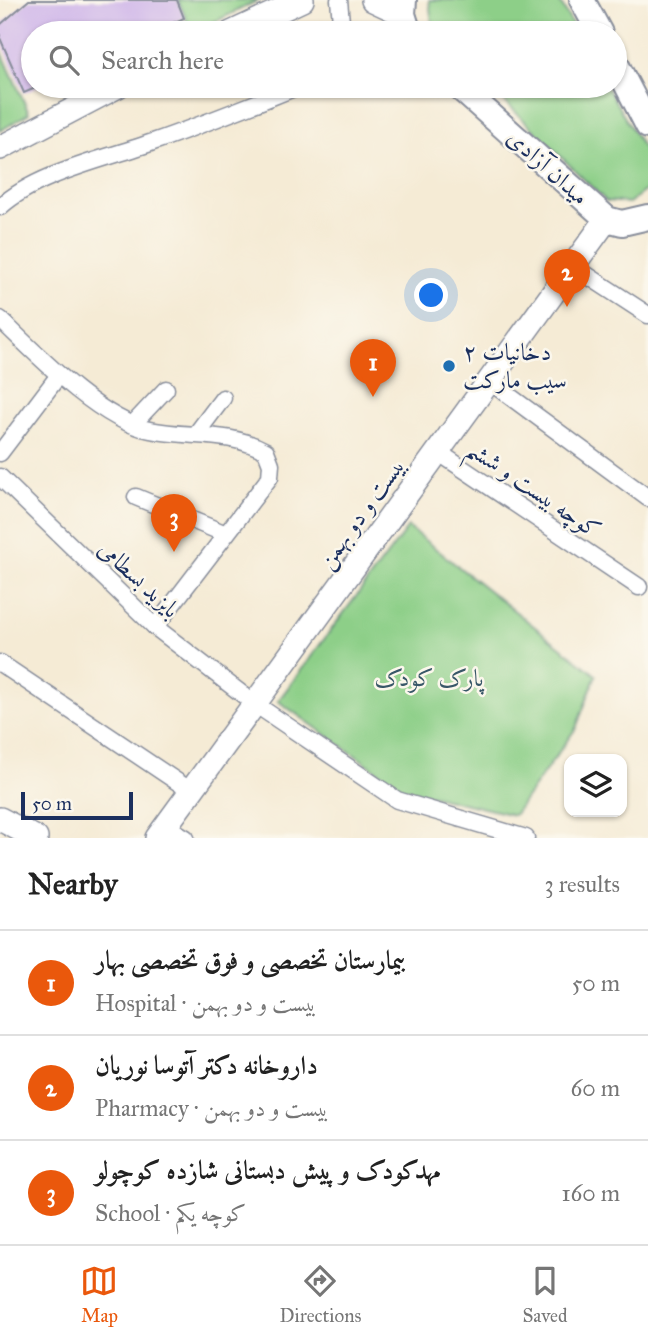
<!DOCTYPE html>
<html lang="en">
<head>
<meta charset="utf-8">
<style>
	:root { --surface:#fff; --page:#f6f6f6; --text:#222; --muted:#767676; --line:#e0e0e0; --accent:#ea580c }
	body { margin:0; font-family:"IM FELL Great Primer",Amiri,serif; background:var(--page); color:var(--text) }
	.controls { position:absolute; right:21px; bottom:21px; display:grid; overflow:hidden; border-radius:14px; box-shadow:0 2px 5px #0004 }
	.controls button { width:63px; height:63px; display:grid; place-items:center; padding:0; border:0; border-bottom:2px solid var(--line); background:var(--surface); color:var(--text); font:35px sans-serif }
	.scale { position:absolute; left:21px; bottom:18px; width:112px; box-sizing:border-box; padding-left:7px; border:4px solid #1b2f5e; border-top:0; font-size:19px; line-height:24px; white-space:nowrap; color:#1b2f5e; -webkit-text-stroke:5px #fbf7ec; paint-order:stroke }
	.you { position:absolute; left:432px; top:296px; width:24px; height:24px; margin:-18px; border:5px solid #fff; border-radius:50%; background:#1a73e8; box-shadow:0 0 0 10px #1a73e833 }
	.badge { display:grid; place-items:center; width:46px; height:46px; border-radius:50%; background:var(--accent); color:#fff; font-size:23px; font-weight:700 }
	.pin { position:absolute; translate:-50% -58px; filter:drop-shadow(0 2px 4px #0008) }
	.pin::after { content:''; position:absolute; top:37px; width:24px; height:21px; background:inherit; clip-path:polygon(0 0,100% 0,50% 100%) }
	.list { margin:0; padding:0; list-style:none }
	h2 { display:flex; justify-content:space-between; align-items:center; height:91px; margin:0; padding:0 28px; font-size:30px }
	h2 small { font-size:23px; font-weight:400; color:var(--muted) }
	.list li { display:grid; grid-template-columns:46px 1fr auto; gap:21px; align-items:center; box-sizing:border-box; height:105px; padding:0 28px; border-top:2px solid var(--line) }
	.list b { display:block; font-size:26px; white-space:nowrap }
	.list p { margin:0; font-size:23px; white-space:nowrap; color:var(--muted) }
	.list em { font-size:23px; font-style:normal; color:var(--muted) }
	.icon { flex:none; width:38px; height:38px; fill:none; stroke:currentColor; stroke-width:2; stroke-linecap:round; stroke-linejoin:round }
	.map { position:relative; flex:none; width:648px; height:838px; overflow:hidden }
	.search { position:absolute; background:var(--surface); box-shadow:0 2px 5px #0004; left:21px; right:21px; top:21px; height:77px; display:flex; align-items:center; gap:18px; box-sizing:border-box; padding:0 24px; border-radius:38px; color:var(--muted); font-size:26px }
	.sheet { height:406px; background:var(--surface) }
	nav { display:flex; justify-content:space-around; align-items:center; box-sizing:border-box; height:98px; border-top:2px solid var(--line); background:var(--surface); font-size:19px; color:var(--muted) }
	nav a { display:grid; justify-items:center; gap:4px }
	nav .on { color:var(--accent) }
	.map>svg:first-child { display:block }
	.green { fill:#8dcf88; stroke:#547f73; stroke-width:2 }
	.building { fill:#cfb6e9 }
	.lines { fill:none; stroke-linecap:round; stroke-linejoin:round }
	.street-casing { stroke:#888d9a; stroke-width:19 }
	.secondary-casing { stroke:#888d9a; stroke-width:26 }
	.primary-casing { stroke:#888d9a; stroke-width:28 }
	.street { stroke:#fff; stroke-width:16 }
	.secondary { stroke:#fff; stroke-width:23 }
	.primary { stroke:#fff; stroke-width:24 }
	.poi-dot { fill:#1f6fb2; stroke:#fbf7ec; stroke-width:2.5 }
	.labels { text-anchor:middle; stroke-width:5; stroke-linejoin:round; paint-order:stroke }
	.street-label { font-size:24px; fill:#1b2f5e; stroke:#fbf7ec }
	.poi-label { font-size:24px; fill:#1b2f5e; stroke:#fbf7ec; text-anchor:start }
	.park-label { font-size:24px; fill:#385768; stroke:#fbf7ec }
</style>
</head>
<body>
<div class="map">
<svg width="648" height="838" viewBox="0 0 648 838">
	<rect width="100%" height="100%" fill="#fbf7ec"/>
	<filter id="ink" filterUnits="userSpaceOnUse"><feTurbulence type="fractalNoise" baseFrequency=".0143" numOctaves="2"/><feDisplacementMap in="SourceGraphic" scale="14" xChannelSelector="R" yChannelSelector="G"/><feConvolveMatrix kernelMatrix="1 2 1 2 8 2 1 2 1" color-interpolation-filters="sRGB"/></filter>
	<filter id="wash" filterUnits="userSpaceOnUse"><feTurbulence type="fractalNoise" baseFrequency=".00686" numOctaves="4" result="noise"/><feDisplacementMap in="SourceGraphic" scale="28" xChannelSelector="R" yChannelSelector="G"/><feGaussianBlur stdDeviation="1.57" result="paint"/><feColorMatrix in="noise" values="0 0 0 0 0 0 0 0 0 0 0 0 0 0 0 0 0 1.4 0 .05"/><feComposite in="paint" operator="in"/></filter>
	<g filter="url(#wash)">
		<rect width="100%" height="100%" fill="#f5ebd5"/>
		<g class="green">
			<polygon points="178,0 259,0 192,33"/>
			<polygon points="429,0 559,0 577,33 438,33 432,24"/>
			<polygon points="0,48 29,113 0,131"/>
			<polygon points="489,86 606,86 648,156 647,189 629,203 606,201"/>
			<polygon points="408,527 596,675 576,728 514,815 403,789 278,701"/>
		</g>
		<g id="blocks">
			<polygon class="building" points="29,0 177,0 184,18 151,33 33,33 33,86 40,86 24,93 0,38 0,25"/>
		</g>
	</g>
	<g filter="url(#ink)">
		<use href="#blocks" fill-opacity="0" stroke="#888d9a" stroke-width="2"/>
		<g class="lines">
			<defs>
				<g id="street">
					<polyline points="339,0 342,33"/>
					<path d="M0 207C37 173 106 159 153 142 202 125 251 105 299 86"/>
					<polyline points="573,266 648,315"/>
					<path d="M0 319C36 354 101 421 150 430 190 438 229 431 266 451L271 464 270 477 155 627"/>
					<polyline points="489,381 648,498"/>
					<polyline points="133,424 166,389"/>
					<polyline points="196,434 223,398"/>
					<polyline points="438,452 639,587"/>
					<polyline points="0,453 59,375"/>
					<polyline points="0,477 155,627 255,704 397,800 526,838"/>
					<polyline points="136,497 226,534"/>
					<polyline points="0,663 191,791"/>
					<polyline points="166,826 186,838"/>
				</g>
				<g id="secondary">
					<polyline points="373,0 403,14"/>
					<polyline points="231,33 302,0"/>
					<polyline points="0,148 118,86"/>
					<polyline points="0,819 36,838"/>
					<polyline points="157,838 607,219"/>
				</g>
				<g id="primary">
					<polyline points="404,0 403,14 409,33"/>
					<polyline points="582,0 600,33"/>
					<polyline points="615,62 648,126"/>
					<polyline points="458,86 607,219 622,223 648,217"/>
				</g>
			</defs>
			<use href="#street" class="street-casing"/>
			<use href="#secondary" class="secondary-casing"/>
			<use href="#primary" class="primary-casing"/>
			<use href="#street" class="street"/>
			<use href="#secondary" class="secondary"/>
			<use href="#primary" class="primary"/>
		</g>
	</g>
	<circle class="poi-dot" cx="449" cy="366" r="7"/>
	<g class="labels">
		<g class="street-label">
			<text transform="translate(548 167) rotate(42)" y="8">میدان آزادی</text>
			<text transform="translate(534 489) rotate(34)" y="8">کوچه بیست و ششم</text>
			<text transform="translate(361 513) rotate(-54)" y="8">بیست و دو بهمن</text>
			<text transform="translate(139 579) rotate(43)" y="8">بایزید بسطامی</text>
		</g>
		<g class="poi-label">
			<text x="463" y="360">دخانیات ۲<tspan x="463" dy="28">سیب مارکت</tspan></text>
		</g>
		<g class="park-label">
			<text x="429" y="686">پارک کودک</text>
		</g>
	</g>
</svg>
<div class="controls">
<button><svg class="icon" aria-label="layers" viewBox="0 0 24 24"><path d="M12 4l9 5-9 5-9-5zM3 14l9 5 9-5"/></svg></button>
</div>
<div class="scale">50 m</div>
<div class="you"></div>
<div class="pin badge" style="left:373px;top:397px">1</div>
<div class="pin badge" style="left:567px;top:307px">2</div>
<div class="pin badge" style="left:174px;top:552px">3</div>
<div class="search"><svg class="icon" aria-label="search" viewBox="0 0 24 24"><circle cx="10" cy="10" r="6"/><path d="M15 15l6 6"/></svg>Search here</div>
</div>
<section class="sheet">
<h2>Nearby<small>3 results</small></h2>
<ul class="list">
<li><span class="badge">1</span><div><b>بیمارستان تخصصی و فوق تخصصی بهار</b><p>Hospital · بیست و دو بهمن</p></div><em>50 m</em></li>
<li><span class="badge">2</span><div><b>داروخانه دکتر آتوسا نوریان</b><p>Pharmacy · بیست و دو بهمن</p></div><em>60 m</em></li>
<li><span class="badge">3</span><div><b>مهدکودک و پیش دبستانی شازده کوچولو</b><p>School · کوچه یکم</p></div><em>160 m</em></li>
</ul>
</section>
<nav>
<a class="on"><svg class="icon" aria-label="map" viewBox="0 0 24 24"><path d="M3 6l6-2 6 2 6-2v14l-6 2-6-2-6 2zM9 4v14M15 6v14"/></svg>Map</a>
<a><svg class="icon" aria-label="directions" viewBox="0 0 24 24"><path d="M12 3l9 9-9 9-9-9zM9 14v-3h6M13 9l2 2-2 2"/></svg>Directions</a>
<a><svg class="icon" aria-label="saved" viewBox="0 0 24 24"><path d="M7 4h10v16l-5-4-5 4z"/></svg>Saved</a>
</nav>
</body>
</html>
